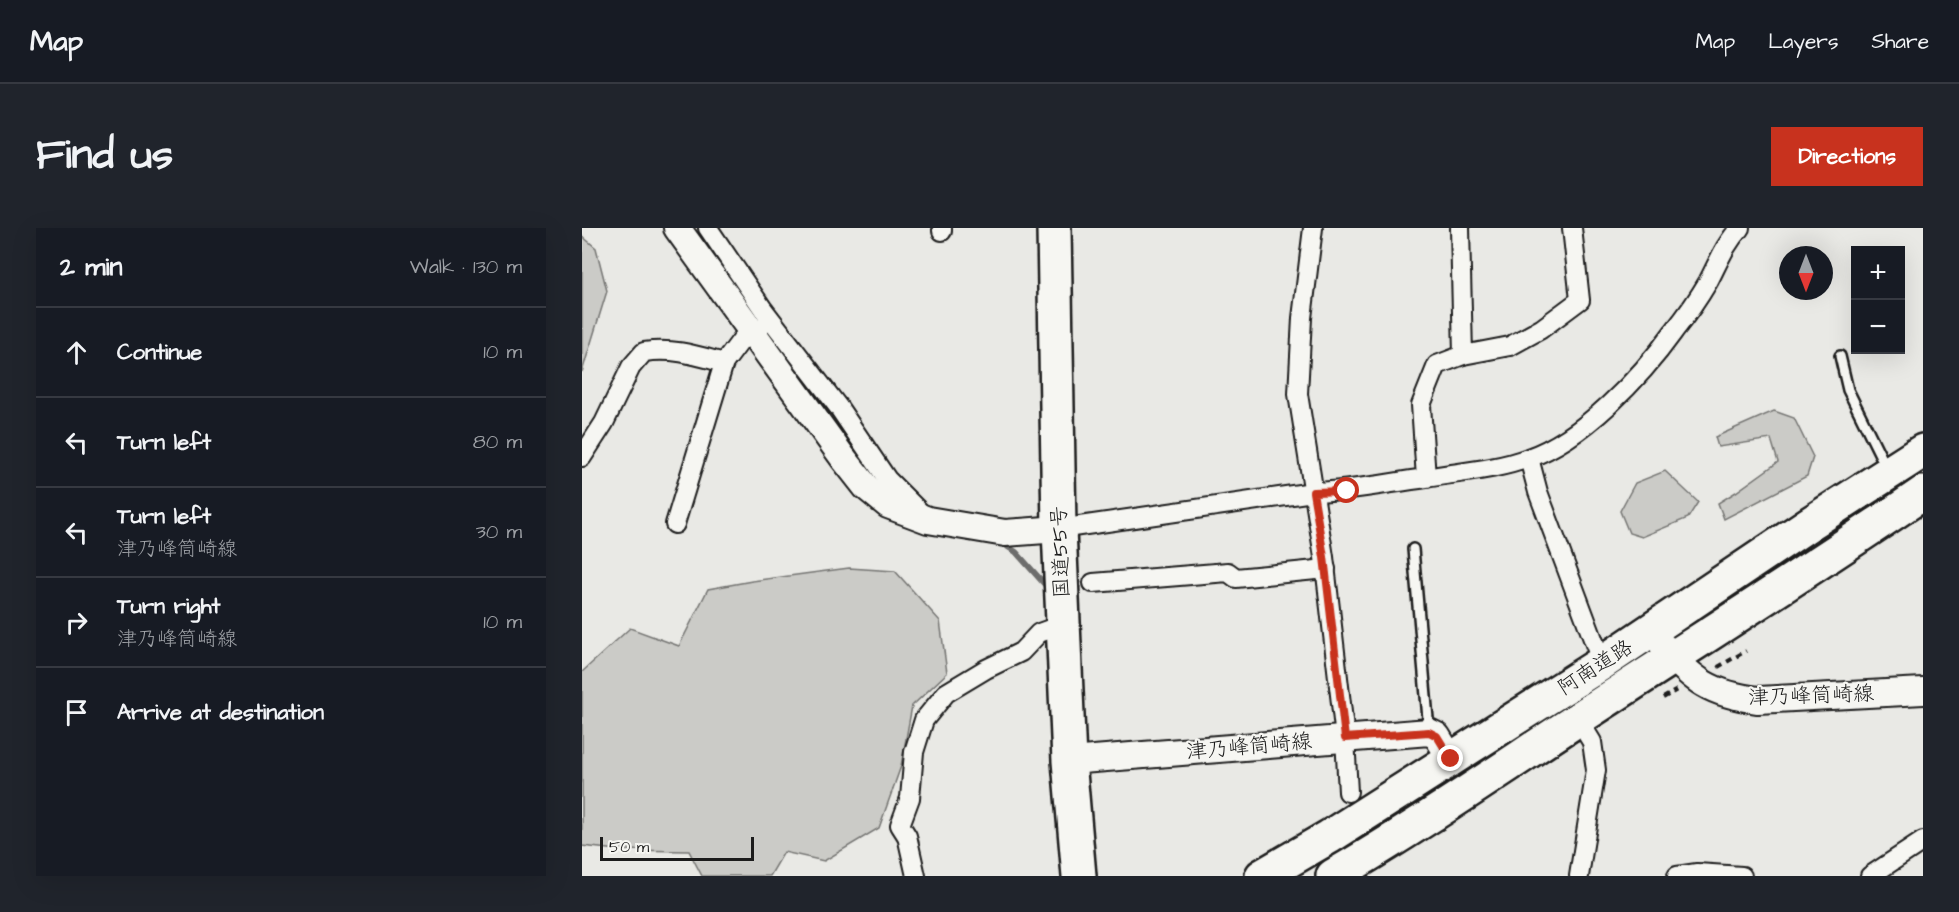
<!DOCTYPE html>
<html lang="en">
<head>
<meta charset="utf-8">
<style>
	:root { --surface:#171b24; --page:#20242c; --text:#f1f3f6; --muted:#9ea1a6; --line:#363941; --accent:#c8321e }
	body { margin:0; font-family:"Architects Daughter","Klee One",sans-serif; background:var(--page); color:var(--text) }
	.controls { position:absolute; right:18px; top:18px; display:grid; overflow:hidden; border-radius:0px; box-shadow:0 6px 24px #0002 }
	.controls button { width:54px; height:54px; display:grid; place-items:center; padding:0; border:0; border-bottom:2px solid var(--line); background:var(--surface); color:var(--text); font:30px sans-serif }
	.compass { position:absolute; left:1197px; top:18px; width:54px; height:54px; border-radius:50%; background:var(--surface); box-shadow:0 6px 24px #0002; rotate:180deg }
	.scale { position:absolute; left:18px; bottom:15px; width:154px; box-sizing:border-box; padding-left:6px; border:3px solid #1c1c1c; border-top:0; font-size:16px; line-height:21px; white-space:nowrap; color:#1c1c1c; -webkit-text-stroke:4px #f6f6f2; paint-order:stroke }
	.stop { position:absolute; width:18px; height:18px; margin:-14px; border:4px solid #c8321e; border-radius:50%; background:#fff }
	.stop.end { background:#c8321e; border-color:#fff; box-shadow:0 2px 6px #0008 }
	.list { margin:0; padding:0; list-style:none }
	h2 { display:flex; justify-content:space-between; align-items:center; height:78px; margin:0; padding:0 24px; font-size:26px }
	h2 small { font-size:20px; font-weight:400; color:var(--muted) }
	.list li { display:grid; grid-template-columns:39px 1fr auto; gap:18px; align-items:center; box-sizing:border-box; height:90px; padding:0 24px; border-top:2px solid var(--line) }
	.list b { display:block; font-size:22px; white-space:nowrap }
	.list p { margin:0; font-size:20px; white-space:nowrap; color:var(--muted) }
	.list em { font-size:20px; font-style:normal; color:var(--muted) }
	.icon { flex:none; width:33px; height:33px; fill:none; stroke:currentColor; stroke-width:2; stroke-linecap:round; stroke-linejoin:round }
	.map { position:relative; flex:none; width:1341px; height:648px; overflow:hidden; border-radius:0px }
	header { display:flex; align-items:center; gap:36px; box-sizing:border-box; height:84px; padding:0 30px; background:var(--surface); border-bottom:2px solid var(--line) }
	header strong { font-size:28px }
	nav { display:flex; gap:33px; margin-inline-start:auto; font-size:21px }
	.intro { display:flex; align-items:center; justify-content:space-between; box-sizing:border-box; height:144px; padding:0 36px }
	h1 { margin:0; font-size:42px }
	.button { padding:15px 27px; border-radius:0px; background:var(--accent); color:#fff; font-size:21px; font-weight:700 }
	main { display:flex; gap:36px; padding:0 36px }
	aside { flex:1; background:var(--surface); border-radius:0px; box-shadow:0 6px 24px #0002 }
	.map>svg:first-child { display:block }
	.green { fill:#cbcbc7; stroke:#747472; stroke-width:1.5 }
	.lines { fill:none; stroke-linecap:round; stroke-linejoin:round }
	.stream { stroke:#6d6d6c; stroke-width:6 }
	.lane-casing { stroke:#1c1c1c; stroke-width:14 }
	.street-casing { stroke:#1c1c1c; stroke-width:22 }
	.secondary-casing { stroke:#1c1c1c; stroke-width:30 }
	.highway-casing { stroke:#1c1c1c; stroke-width:38 }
	.path { stroke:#1c1c1c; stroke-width:4; stroke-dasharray:6 4.5; stroke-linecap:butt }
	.lane { stroke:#f6f6f2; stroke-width:9 }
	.street { stroke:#f6f6f2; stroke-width:18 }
	.secondary { stroke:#f6f6f2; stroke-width:26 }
	.highway { stroke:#f6f6f2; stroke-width:33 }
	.route { stroke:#c8321e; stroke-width:8 }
	.labels { text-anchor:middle; stroke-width:4.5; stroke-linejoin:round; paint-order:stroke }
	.street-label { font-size:21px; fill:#1c1c1c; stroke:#f6f6f2 }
</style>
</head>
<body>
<header>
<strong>Map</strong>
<nav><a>Map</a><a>Layers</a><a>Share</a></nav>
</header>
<div class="intro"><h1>Find us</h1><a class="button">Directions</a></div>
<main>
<aside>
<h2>2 min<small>Walk · 130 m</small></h2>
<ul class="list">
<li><svg class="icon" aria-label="ahead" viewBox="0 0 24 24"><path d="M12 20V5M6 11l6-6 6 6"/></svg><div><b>Continue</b></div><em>10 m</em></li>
<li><svg class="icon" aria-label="left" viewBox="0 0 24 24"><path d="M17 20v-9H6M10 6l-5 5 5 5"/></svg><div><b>Turn left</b></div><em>80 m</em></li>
<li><svg class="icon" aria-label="left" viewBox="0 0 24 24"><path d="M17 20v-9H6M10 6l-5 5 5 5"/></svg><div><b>Turn left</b><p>津乃峰筒崎線</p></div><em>30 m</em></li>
<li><svg class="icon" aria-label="right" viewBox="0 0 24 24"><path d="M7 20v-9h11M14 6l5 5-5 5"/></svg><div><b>Turn right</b><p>津乃峰筒崎線</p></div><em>10 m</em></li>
<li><svg class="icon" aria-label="arrive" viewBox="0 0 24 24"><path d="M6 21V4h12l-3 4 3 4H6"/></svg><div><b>Arrive at destination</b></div></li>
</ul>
</aside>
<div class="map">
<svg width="1341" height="648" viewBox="0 0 1341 648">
	<rect width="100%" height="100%" fill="#e9e9e5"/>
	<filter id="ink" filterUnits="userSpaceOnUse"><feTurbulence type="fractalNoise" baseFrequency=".0167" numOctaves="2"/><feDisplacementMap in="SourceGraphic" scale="12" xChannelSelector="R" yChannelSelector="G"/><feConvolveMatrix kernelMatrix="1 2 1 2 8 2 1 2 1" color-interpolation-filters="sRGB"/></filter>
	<g filter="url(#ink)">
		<g class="green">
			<polygon points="0,8 14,20 25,63 0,144"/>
			<polygon points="1192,183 1212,190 1231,229 1225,248 1142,291 1136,275 1154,264 1196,234 1189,211 1136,219 1133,209"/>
			<polygon points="1083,243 1116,274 1106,290 1060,309 1047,305 1038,283 1053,255"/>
			<polygon points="267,340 313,343 358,393 365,445 330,478 319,538 297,600 242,633 202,624 188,648 120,648 107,623 36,622 0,618 0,444 48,400 97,418 126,361 170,353"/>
		</g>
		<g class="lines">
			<polyline class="stream" points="426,319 434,324 466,360"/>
			<defs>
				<g id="lane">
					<polyline points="1258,128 1266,162 1304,239"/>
					<polyline points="831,321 847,502"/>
				</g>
				<g id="street">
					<polyline points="126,0 181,81 257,180 305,251 340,286"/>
					<polyline points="360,0 360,3"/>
					<polyline points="731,0 720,90 716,166 742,329 763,510 766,564"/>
					<polyline points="878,0 881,127 928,118 959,101 998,72 990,0"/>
					<path d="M0 229 22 195 49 139 62 124C92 120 113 127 142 135"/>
					<polyline points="947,230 956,264 1020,435"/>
					<polyline points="844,250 839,177 855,137 881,127"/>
					<polyline points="93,296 142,135 160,111 178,99"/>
					<path d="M477 301 731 264C769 263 806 255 844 250 878 244 914 242 946 230 1001 211 1059 149 1092 103 1104 88 1116 71 1126 54 1136 35 1143 16 1158 0"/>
					<polyline points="511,355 646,344 654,350 744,341"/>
					<polyline points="996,491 1010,514 1014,542 997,648"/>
					<polyline points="334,648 325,608 318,597 328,570 332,524 342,492 364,465 404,441 439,424 457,405 482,396"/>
					<polyline points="1095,648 1115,645 1160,648"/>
					<polyline points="1288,648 1341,613"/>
				</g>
				<g id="secondary">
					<polyline points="95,0 262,231 284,259 306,277 346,292 423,305 477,301"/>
					<path d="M1081 418C1111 453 1129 466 1176 472L1341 463"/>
					<polyline points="487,533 847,504 855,508 869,531"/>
				</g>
				<g id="highway">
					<polyline points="472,0 477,301 487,533 497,648"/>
					<polyline points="680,648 747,609 1020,435 1227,296 1341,223"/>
					<path d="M751 648C835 599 915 544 996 491 1111 416 1227 343 1341 265"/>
				</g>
			</defs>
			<use href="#lane" class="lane-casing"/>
			<use href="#street" class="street-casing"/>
			<use href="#secondary" class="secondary-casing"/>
			<use href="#highway" class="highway-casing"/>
			<g class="path">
				<polyline points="1136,439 1164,423"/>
				<polyline points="1081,470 1095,462"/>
			</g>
			<use href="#lane" class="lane"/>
			<use href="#street" class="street"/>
			<use href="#secondary" class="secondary"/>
			<use href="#highway" class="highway"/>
		</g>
	</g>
	<g class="lines" filter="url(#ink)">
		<polyline class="route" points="765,263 731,264 742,329 763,510 847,504 855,508 869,531"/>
	</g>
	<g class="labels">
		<g class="street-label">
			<text transform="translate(478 324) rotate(-92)" y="7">国道55号</text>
			<text transform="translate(1013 439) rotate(-33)" y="7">阿南道路</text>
			<text transform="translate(1229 467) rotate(-2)" y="7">津乃峰筒崎線</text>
			<text transform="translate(667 518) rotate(-5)" y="7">津乃峰筒崎線</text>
		</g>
	</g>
</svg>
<div class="controls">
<button>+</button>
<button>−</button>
</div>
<svg class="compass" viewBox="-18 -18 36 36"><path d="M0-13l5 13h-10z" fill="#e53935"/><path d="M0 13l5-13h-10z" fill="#9ea1a6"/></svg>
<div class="scale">50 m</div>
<div class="stop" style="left:765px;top:263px"></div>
<div class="stop end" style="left:869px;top:531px"></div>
</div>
</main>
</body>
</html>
